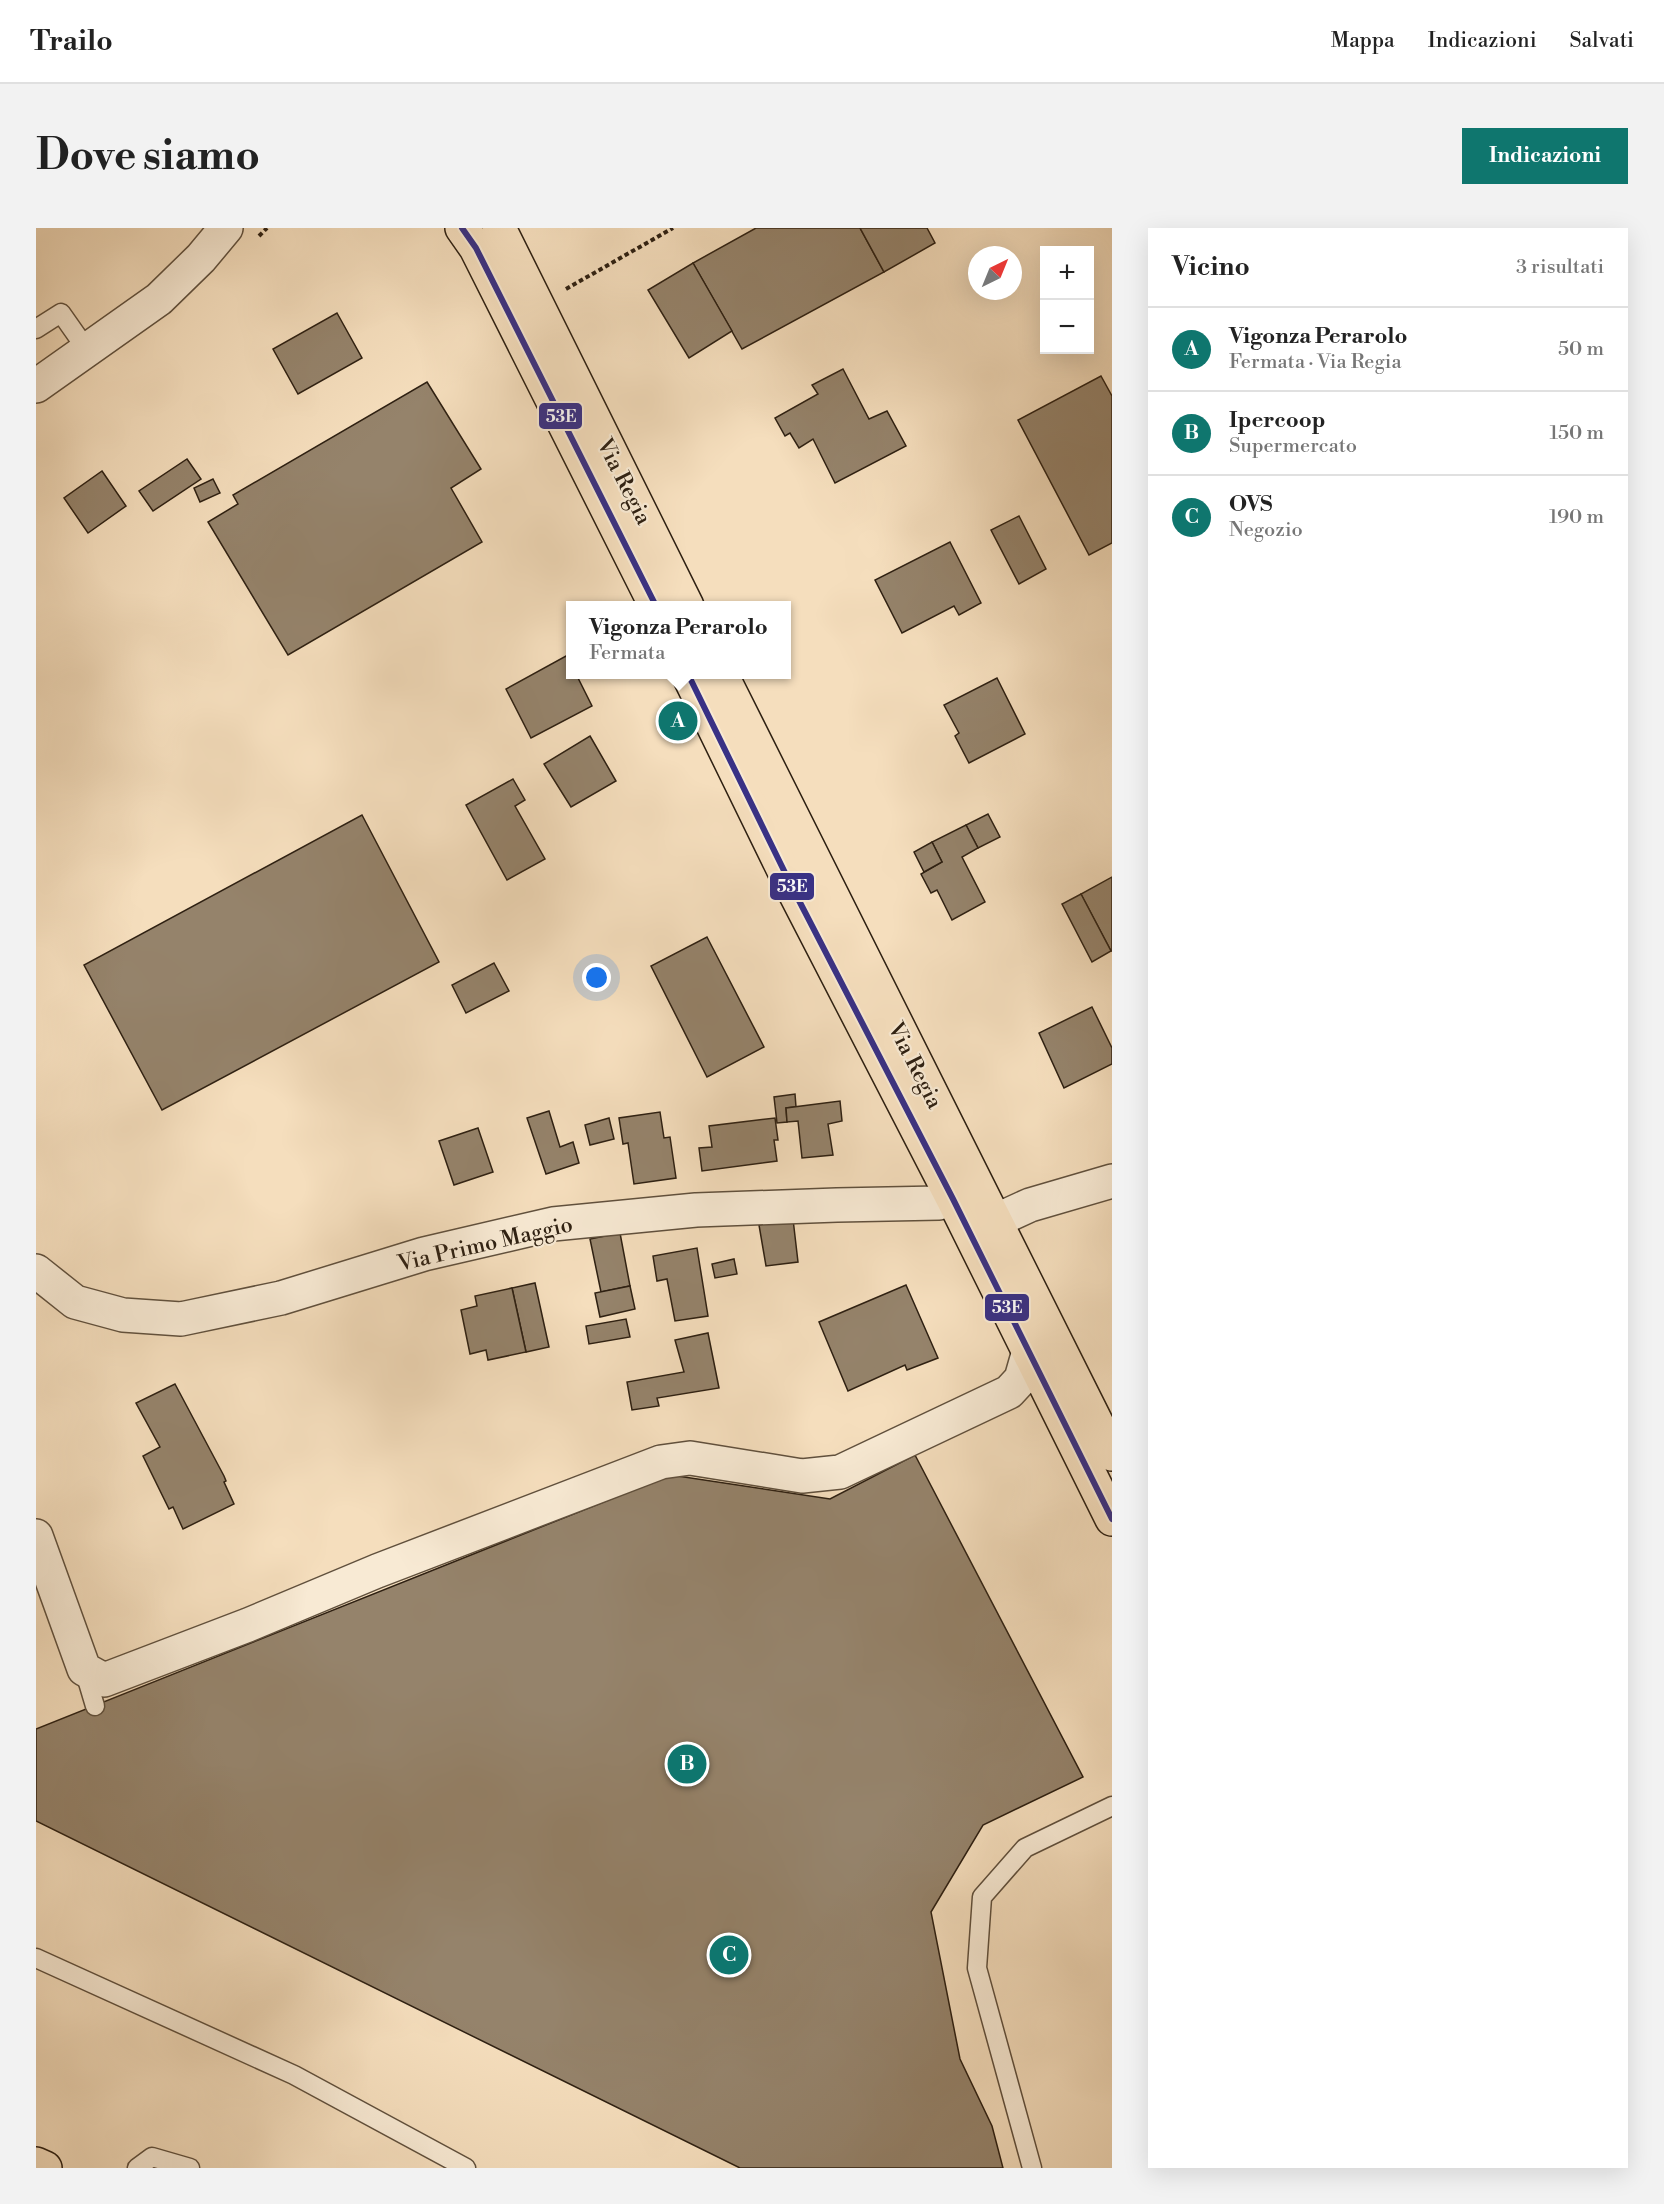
<!DOCTYPE html>
<html lang="it">
<head>
<meta charset="utf-8">
<style>
	:root { --surface:#fff; --page:#f2f2f2; --text:#222; --muted:#767676; --line:#e0e0e0; --accent:#0f766e }
	body { margin:0; font-family:"Libre Bodoni",serif; background:var(--page); color:var(--text) }
	.controls { position:absolute; right:18px; top:18px; display:grid; overflow:hidden; border-radius:0px; box-shadow:0 6px 24px #0002 }
	.controls button { width:54px; height:54px; display:grid; place-items:center; padding:0; border:0; border-bottom:2px solid var(--line); background:var(--surface); color:var(--text); font:30px sans-serif }
	.compass { position:absolute; left:932px; top:18px; width:54px; height:54px; border-radius:50%; background:var(--surface); box-shadow:0 6px 24px #0002; rotate:43deg }
	.you { position:absolute; left:561px; top:750px; width:21px; height:21px; margin:-15px; border:4px solid #fff; border-radius:50%; background:#1a73e8; box-shadow:0 0 0 9px #1a73e833 }
	.badge { display:grid; place-items:center; width:39px; height:39px; border-radius:50%; background:var(--accent); color:#fff; font-size:20px; font-weight:700 }
	.pin { position:absolute; translate:-50% -50%; border:3px solid #fff; box-shadow:0 2px 6px #0006 }
	.popup { position:absolute; left:530px; top:373px; width:225px; height:78px; box-sizing:border-box; display:grid; place-content:center; border-radius:0px; background:var(--surface); filter:drop-shadow(0 2px 4px #0005); font-size:20px; white-space:nowrap; color:var(--muted) }
	.popup b { font-size:22px; color:var(--text) }
	.popup::after { content:''; position:absolute; left:50%; top:100%; margin-left:-12px; border:12px solid transparent; border-top-color:var(--surface) }
	.list { margin:0; padding:0; list-style:none }
	h2 { display:flex; justify-content:space-between; align-items:center; height:78px; margin:0; padding:0 24px; font-size:26px }
	h2 small { font-size:20px; font-weight:400; color:var(--muted) }
	.list li { display:grid; grid-template-columns:39px 1fr auto; gap:18px; align-items:center; box-sizing:border-box; height:84px; padding:0 24px; border-top:2px solid var(--line) }
	.list b { display:block; font-size:22px; white-space:nowrap }
	.list p { margin:0; font-size:20px; white-space:nowrap; color:var(--muted) }
	.list em { font-size:20px; font-style:normal; color:var(--muted) }
	.map { position:relative; flex:none; width:1076px; height:1940px; overflow:hidden; border-radius:0px }
	header { display:flex; align-items:center; gap:36px; box-sizing:border-box; height:84px; padding:0 30px; background:var(--surface); border-bottom:2px solid var(--line) }
	header strong { font-size:28px }
	nav { display:flex; gap:33px; margin-inline-start:auto; font-size:21px }
	.intro { display:flex; align-items:center; justify-content:space-between; box-sizing:border-box; height:144px; padding:0 36px }
	h1 { margin:0; font-size:42px }
	.button { padding:15px 27px; border-radius:0px; background:var(--accent); color:#fff; font-size:21px; font-weight:700 }
	main { display:flex; gap:36px; padding:0 36px }
	aside { flex:1; background:var(--surface); border-radius:0px; box-shadow:0 6px 24px #0002 }
	.map>svg:first-child { display:block }
	.building { fill:#95836b; stroke:#2e2012; stroke-width:1.5 }
	.lines { fill:none; stroke-linecap:round; stroke-linejoin:round }
	.service-casing { stroke:#60503d; stroke-width:21 }
	.minor-casing { stroke:#60503d; stroke-width:36 }
	.primary-casing { stroke:#2e2012; stroke-width:36 }
	.motorway-casing { stroke:#2e2012; stroke-width:36 }
	.path { stroke:#2e2012; stroke-width:4; stroke-dasharray:4.5 3; stroke-linecap:butt }
	.service { stroke:#f8ead4; stroke-width:18 }
	.minor { stroke:#f8ead4; stroke-width:33 }
	.primary { stroke:#f5debd; stroke-width:33 }
	.motorway { stroke:#f5debd; stroke-width:33 }
	.bus-1-casing { stroke:#f8ead4; stroke-width:10 }
	.bus-1 { stroke:#393185; stroke-width:6 }
	.labels { text-anchor:middle; stroke-width:4.5; stroke-linejoin:round; paint-order:stroke }
	.street-label { font-size:22px; fill:#2e2012; stroke:#f8ead4 }
	.line-badge { stroke:#f8ead4; stroke-width:2 }
	.badge-label { font-size:16px; text-anchor:middle; font-weight:bold; fill:#fff }
</style>
</head>
<body>
<header>
<strong>Trailo</strong>
<nav><a>Mappa</a><a>Indicazioni</a><a>Salvati</a></nav>
</header>
<div class="intro"><h1>Dove siamo</h1><a class="button">Indicazioni</a></div>
<main>
<div class="map">
<svg width="1076" height="1940" viewBox="0 0 1076 1940">
	<rect width="100%" height="100%" fill="#f5debd"/>
	<filter id="stains"><feTurbulence type="fractalNoise" baseFrequency=".00333" numOctaves="4"/><feColorMatrix values="0 0 0 0 .2 0 0 0 0 .09 0 0 0 0 .02 0 0 0 .5 -.17"/></filter>
	<radialGradient id="worn" r=".72"><stop offset=".6" stop-color="#630" stop-opacity="0"/><stop offset="1" stop-color="#630" stop-opacity=".3"/></radialGradient>
	<g class="building">
		<polygon points="720,0 824,0 848,44 706,121 657,35"/>
		<polygon points="824,0 891,0 899,15 848,44"/>
		<polygon points="657,35 696,103 653,130 612,62"/>
		<polygon points="301,85 326,130 262,166 237,121"/>
		<polygon points="807,141 833,191 851,183 870,218 799,255 777,211 763,220 754,205 749,208 739,190 782,166 776,157"/>
		<polygon points="1065,148 1076,168 1076,315 1053,327 982,192"/>
		<polygon points="391,154 445,241 415,260 446,314 252,427 172,294 202,276 197,267"/>
		<polygon points="151,231 165,251 117,283 103,263"/>
		<polygon points="66,243 90,278 52,305 28,270"/>
		<polygon points="177,251 184,265 164,274 158,260"/>
		<polygon points="983,288 1010,341 983,356 955,302"/>
		<polygon points="914,314 945,375 923,387 918,378 866,405 839,352"/>
		<polygon points="530,428 534,435 534,446 540,446 556,478 495,510 470,461"/>
		<polygon points="961,450 989,506 933,535 919,508 923,505 908,477"/>
		<polygon points="554,508 580,553 535,579 508,536"/>
		<polygon points="477,551 489,572 479,578 509,631 471,652 430,577"/>
		<polygon points="952,586 964,609 942,620 930,597"/>
		<polygon points="326,587 403,734 126,882 48,737"/>
		<polygon points="930,597 942,620 926,629 949,674 916,692 901,662 895,665 885,646 906,634 896,614"/>
		<polygon points="896,614 906,634 888,644 878,624"/>
		<polygon points="1076,649 1076,723 1075,723 1045,666"/>
		<polygon points="1045,666 1075,723 1056,734 1026,676"/>
		<polygon points="671,709 728,819 671,849 615,738"/>
		<polygon points="458,735 473,763 430,785 416,757"/>
		<polygon points="1056,779 1076,820 1076,836 1028,860 1003,805"/>
		<polygon points="759,866 760,879 750,880 751,894 741,895 738,869"/>
		<polygon points="804,873 806,893 792,896 797,927 766,930 762,893 751,894 750,880"/>
		<polygon points="513,883 524,919 537,914 543,935 510,946 491,890"/>
		<polygon points="624,884 628,910 634,909 640,950 598,956 592,915 587,916 583,890"/>
		<polygon points="573,890 578,911 554,917 549,897"/>
		<polygon points="739,890 742,912 738,912 741,933 666,943 663,920 676,919 673,898"/>
		<polygon points="442,900 457,944 418,957 403,913"/>
		<polygon points="757,991 762,1034 730,1038 723,997"/>
		<polygon points="584,1005 594,1058 565,1064 554,1011"/>
		<polygon points="661,1020 672,1088 639,1093 631,1051 621,1053 617,1028"/>
		<polygon points="698,1031 701,1046 679,1050 676,1036"/>
		<polygon points="499,1055 513,1119 490,1124 476,1060"/>
		<polygon points="870,1057 902,1130 871,1142 869,1137 812,1163 783,1094"/>
		<polygon points="594,1058 599,1081 564,1089 559,1065"/>
		<polygon points="476,1060 490,1124 452,1132 450,1122 434,1126 425,1082 441,1078 439,1068"/>
		<polygon points="590,1091 594,1109 553,1116 550,1098"/>
		<polygon points="672,1105 683,1160 621,1170 623,1178 596,1182 591,1154 648,1144 639,1112"/>
		<polygon points="139,1156 188,1248 190,1253 188,1254 198,1276 147,1301 137,1279 133,1281 107,1228 124,1219 100,1175"/>
		<polygon points="879,1227 1047,1549 947,1597 895,1684 924,1831 956,1898 967,1940 704,1940 0,1593 0,1501 635,1247 794,1271"/>
	</g>
	<g class="lines">
		<defs>
			<g id="service">
				<polyline points="0,101 25,85 51,122"/>
				<polyline points="48,1441 59,1478"/>
				<polyline points="0,1730 258,1847 430,1940"/>
				<polyline points="101,1940 116,1929 154,1940"/>
				<polyline points="996,1940 941,1740 946,1669 989,1620 1076,1578"/>
			</g>
			<g id="minor">
				<polyline points="0,158 123,71 165,30 190,0"/>
				<polyline points="959,993 994,977 1076,953"/>
				<polyline points="0,1043 39,1074 87,1087 145,1091 245,1070 388,1026 517,996 660,982 801,977 903,975 917,971"/>
				<polyline points="0,1308 48,1441 68,1452 212,1397 341,1343 625,1234 654,1230 766,1248 804,1244 973,1164 985,1151 993,1123"/>
			</g>
			<g id="primary">
				<polyline points="426,0 440,20 620,378"/>
				<polyline points="463,0 651,378"/>
				<polyline points="652,446 756,659 917,971 1076,1291"/>
				<polyline points="685,446 1076,1226"/>
			</g>
			<polyline id="motorway" points="0,1936 9,1940"/>
		</defs>
		<use href="#service" class="service-casing"/>
		<use href="#minor" class="minor-casing"/>
		<use href="#primary" class="primary-casing"/>
		<use href="#motorway" class="motorway-casing"/>
		<g class="path">
			<polyline points="223,8 231,0"/>
			<polyline points="530,61 637,0"/>
		</g>
		<use href="#service" class="service"/>
		<use href="#minor" class="minor"/>
		<use href="#primary" class="primary"/>
		<use href="#motorway" class="motorway"/>
		<defs>
			<g id="bus-1">
				<polyline points="426,0 440,20 620,378"/>
				<polyline points="652,446 756,659 917,971 1076,1291"/>
			</g>
		</defs>
		<use href="#bus-1" class="bus-1-casing"/>
		<use href="#bus-1" class="bus-1"/>
	</g>
	<g class="labels">
		<g class="street-label">
			<text transform="translate(589 253) rotate(63)" y="8">Via Regia</text>
			<text transform="translate(880 837) rotate(63)" y="8">Via Regia</text>
			<text transform="translate(449 1015) rotate(-13)" y="8">Via Primo Maggio</text>
		</g>
	</g>
	<g class="line-badge">
		<rect x="502" y="174" width="45" height="28" rx="6" fill="#393185"/>
		<rect x="733" y="644" width="46" height="29" rx="6" fill="#393185"/>
		<rect x="948" y="1065" width="46" height="29" rx="6" fill="#393185"/>
	</g>
	<g class="badge-label">
		<text x="525" y="194">53E</text>
		<text x="756" y="664">53E</text>
		<text x="971" y="1085">53E</text>
	</g>
	<rect width="100%" height="100%" filter="url(#stains)"/>
	<rect width="100%" height="100%" fill="url(#worn)"/>
</svg>
<div class="controls">
<button>+</button>
<button>−</button>
</div>
<svg class="compass" viewBox="-18 -18 36 36"><path d="M0-13l5 13h-10z" fill="#e53935"/><path d="M0 13l5-13h-10z" fill="#767676"/></svg>
<div class="you"></div>
<div class="pin badge" style="left:642px;top:493px">A</div>
<div class="popup"><b>Vigonza Perarolo</b>Fermata</div>
<div class="pin badge" style="left:651px;top:1536px">B</div>
<div class="pin badge" style="left:693px;top:1727px">C</div>
</div>
<aside>
<h2>Vicino<small>3 risultati</small></h2>
<ul class="list">
<li><span class="badge">A</span><div><b>Vigonza Perarolo</b><p>Fermata · Via Regia</p></div><em>50 m</em></li>
<li><span class="badge">B</span><div><b>Ipercoop</b><p>Supermercato</p></div><em>150 m</em></li>
<li><span class="badge">C</span><div><b>OVS</b><p>Negozio</p></div><em>190 m</em></li>
</ul>
</aside>
</main>
</body>
</html>
